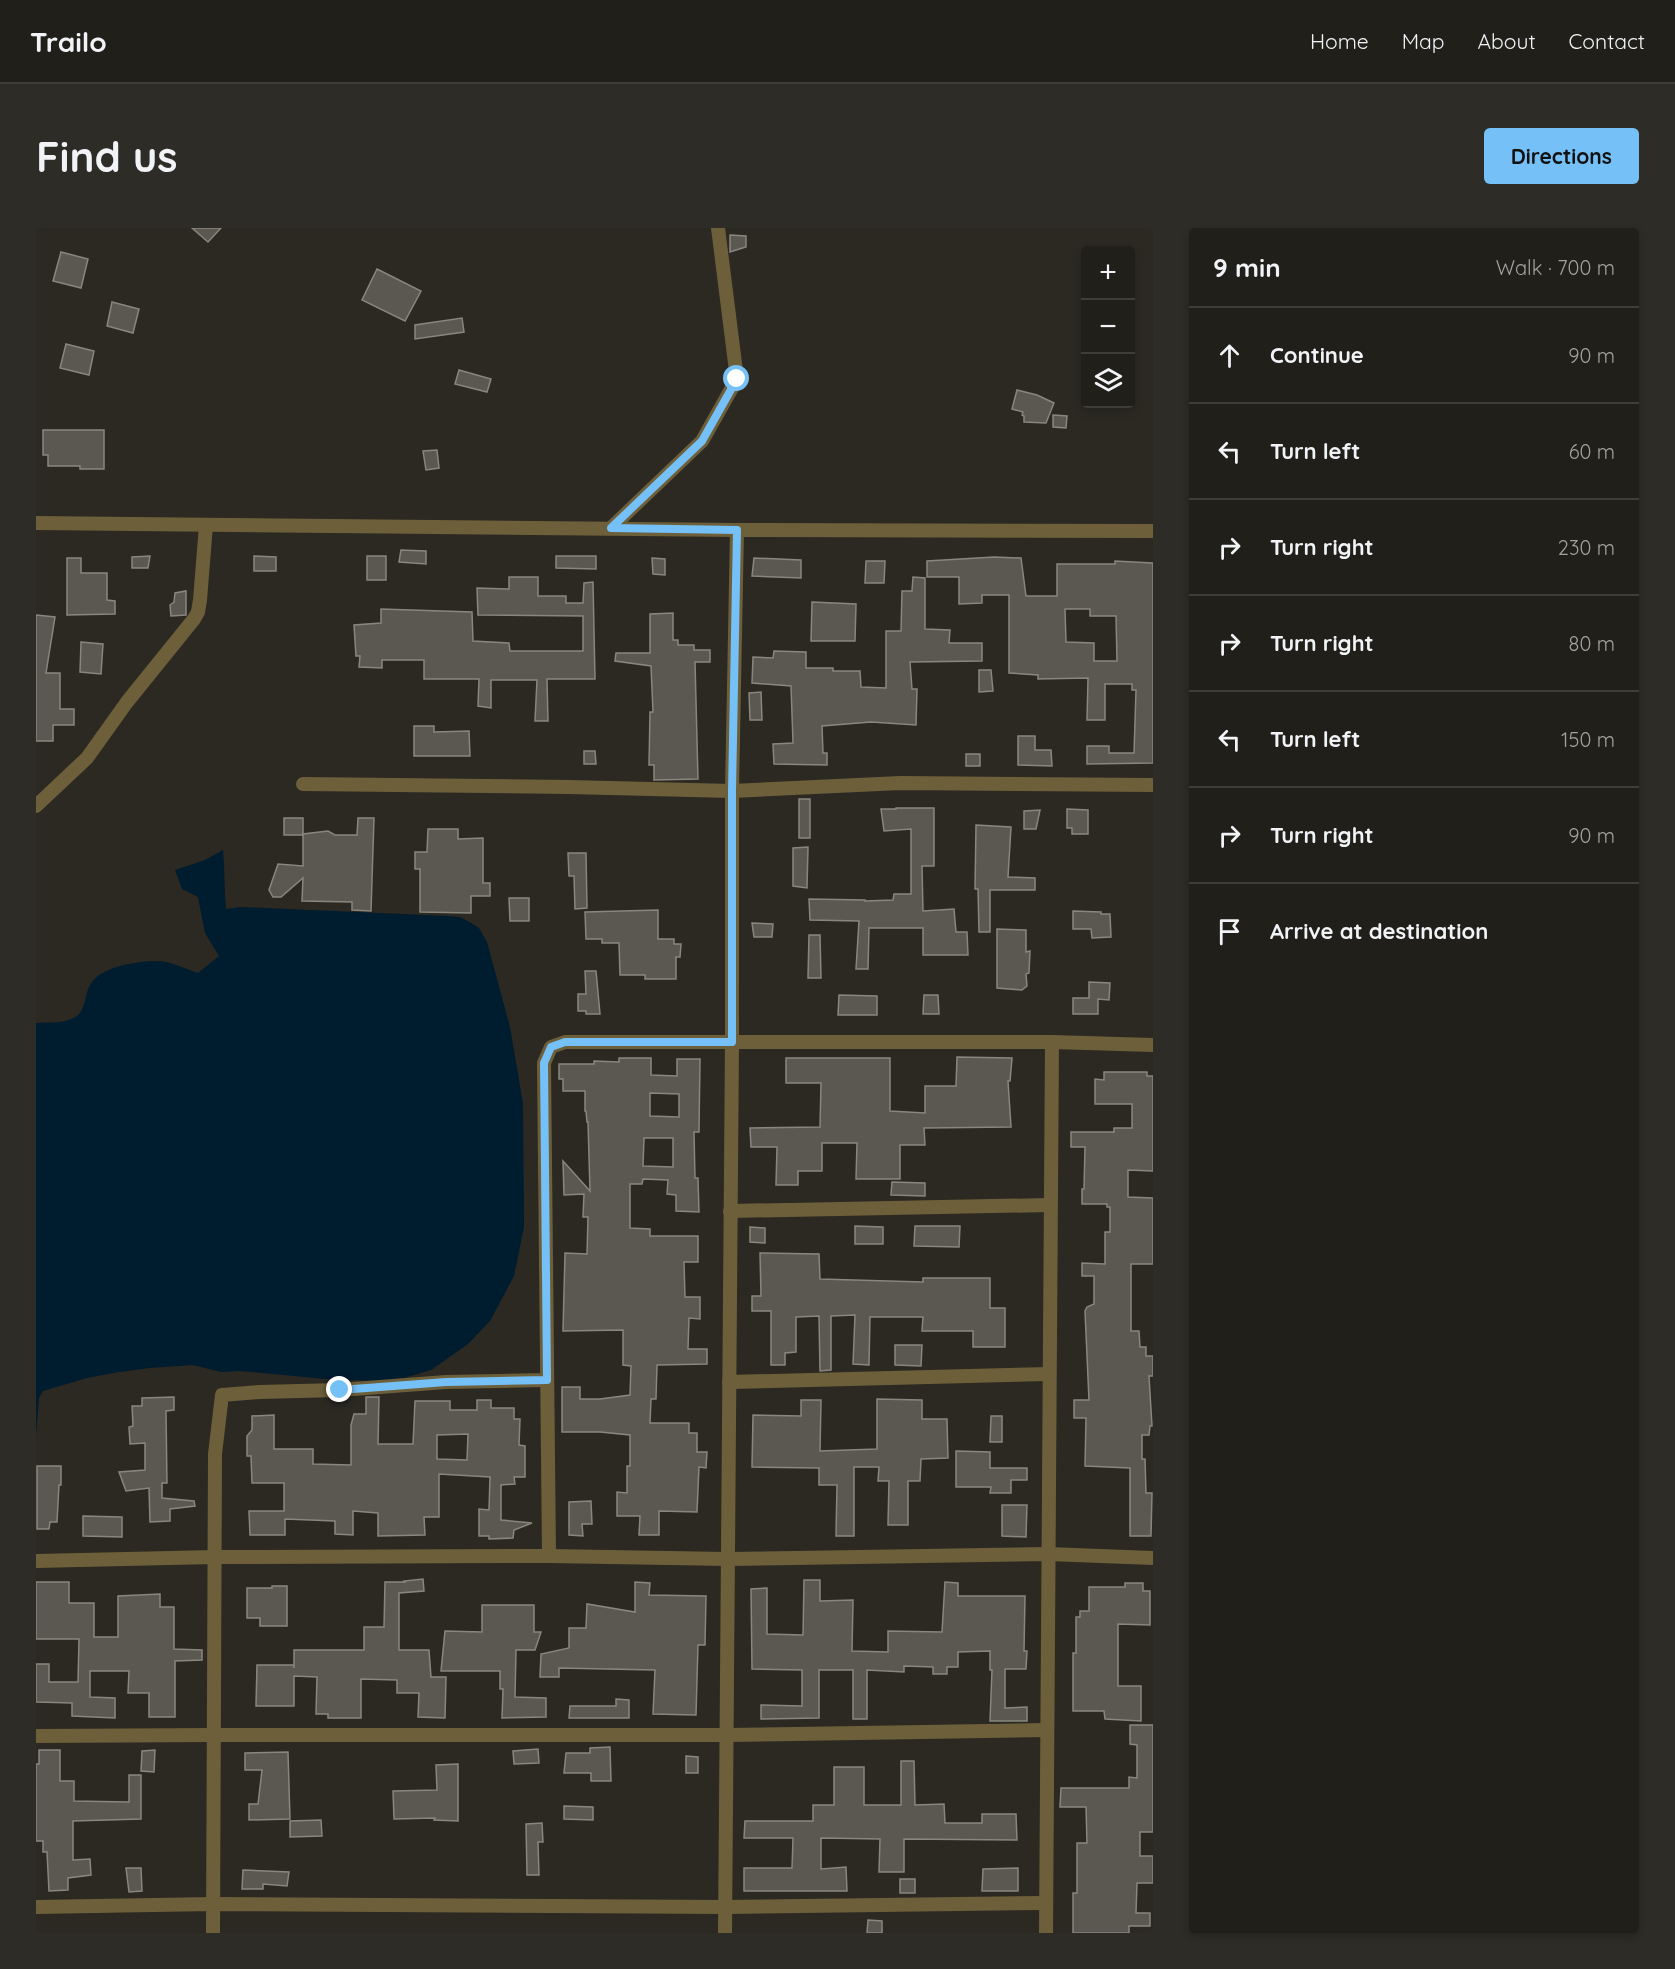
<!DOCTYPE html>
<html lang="en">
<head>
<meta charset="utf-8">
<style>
	:root { --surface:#201f1a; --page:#2d2c27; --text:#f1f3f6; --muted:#a2a2a2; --line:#3d3d39; --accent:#75c0f6 }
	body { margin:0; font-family:Quicksand,sans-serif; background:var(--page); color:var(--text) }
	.controls { position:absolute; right:18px; top:18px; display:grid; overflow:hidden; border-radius:6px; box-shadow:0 3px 9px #0003 }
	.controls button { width:54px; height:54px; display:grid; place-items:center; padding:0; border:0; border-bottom:2px solid var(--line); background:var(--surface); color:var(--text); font:30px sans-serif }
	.stop { position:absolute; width:18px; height:18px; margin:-14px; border:4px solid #75c0f6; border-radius:50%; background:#fff }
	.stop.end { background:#75c0f6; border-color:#fff; box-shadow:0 2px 6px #0008 }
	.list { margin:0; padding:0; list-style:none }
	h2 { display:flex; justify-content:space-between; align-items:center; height:78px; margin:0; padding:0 24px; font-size:26px }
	h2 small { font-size:20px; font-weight:400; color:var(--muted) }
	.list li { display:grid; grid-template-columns:39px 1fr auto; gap:18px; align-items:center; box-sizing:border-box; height:96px; padding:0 24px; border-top:2px solid var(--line) }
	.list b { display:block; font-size:22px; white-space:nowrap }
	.list em { font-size:20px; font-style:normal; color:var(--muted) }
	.icon { flex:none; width:33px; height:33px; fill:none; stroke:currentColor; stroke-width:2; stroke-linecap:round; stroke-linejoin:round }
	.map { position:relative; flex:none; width:1117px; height:1705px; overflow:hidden; border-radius:6px }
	header { display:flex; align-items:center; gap:36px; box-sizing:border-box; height:84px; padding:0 30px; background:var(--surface); border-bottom:2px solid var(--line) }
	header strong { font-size:28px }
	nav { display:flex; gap:33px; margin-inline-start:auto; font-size:21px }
	.intro { display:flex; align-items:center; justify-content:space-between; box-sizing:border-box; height:144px; padding:0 36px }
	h1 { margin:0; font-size:42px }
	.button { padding:15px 27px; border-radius:6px; background:var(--accent); color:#111; font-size:21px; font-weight:700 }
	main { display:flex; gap:36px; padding:0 36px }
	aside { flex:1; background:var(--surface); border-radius:6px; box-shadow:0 3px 9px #0003 }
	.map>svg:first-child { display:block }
	.water { fill:#001c2f }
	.building { fill:#5b5851; stroke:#89867e; stroke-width:1.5; fill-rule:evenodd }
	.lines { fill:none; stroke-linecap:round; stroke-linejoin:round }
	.street { stroke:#6d5f3a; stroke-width:14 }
	.route { stroke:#75c0f6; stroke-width:8 }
</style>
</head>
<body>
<header>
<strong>Trailo</strong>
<nav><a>Home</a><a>Map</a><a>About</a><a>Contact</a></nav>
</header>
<div class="intro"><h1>Find us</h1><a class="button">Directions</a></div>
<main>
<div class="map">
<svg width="1117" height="1705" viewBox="0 0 1117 1705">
	<rect width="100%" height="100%" fill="#2b2922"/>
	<path class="water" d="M187 622C189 642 188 661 190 681L205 679 411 688 424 689 437 696 443 700 451 714 474 799 487 876 488 999 478 1048 454 1093 432 1116 395 1142 368 1150 340 1153 290 1151 204 1143 185 1144 157 1137 114 1140 83 1144 51 1150 7 1163 3 1170 0 1208V795C13 794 30 796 41 788 51 780 48 764 56 754 68 738 103 733 121 733 134 733 150 741 162 745L183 728 169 705 162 669 146 661 139 642 169 632Z"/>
	<g class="building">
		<polygon points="156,0 185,0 172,14"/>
		<polygon points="694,7 710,8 710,19 694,24"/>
		<polygon points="25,24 52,31 45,60 17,53"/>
		<polygon points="341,41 385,63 369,93 326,72"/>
		<polygon points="76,74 103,81 97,105 71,98"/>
		<polygon points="426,90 428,104 379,111 379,97"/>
		<polygon points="30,116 58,123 53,147 24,140"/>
		<polygon points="423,142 455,151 451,164 419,156"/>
		<polygon points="981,162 1001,167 1018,175 1010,195 988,194 988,188 986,187 987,184 976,181"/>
		<polygon points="1017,187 1031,188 1030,200 1017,199"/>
		<polygon points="7,202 68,202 68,241 44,241 44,238 12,238 12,227 7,227"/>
		<polygon points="401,222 403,240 390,242 387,223"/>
		<polygon points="365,322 390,323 390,336 363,334"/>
		<polygon points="114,328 112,340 96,340 96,329"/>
		<polygon points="218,328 240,329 240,343 218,343"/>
		<rect x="331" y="328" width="19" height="24"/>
		<polygon points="520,328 560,328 560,341 520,340"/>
		<path d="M958 329 985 330 990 368H1021V336H1079V333L1117 335V535L1051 536V518H1073V525H1098L1100 462H1096V456H1069V492H1051L1052 450 1002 451V447L973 445V367H946V375L923 376V349H891V333ZM1029 381H1054V388H1080L1081 433H1058V415L1030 414Z"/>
		<polygon points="31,330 45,330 45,345 71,345 71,372 79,373 79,386 31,387"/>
		<polygon points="616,330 629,331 629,347 617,346"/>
		<polygon points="718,330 765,332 765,350 716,348"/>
		<polygon points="830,333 849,333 848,355 829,355"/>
		<polygon points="473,349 502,349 502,368 530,368 530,375 547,375 548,355 557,354 559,451 511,451 512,493 499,493 501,452 455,452 455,480 442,478 443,451 388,451 388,432 346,432 346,440 323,439 324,428 320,428 318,397 345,395 345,381 436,384 437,413 473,415 474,423 547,423 547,388 442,387 441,360 473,361"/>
		<polygon points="877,349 889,350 889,401 914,402 913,415 946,415 946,433 874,434 876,461 881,461 880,497 835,494 786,498 787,525 791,525 791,537 738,536 737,516 757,515 755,458 716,455 717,429 737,430 738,423 770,424 770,440 797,440 797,443 824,443 825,459 850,460 850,403 865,403 866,363 876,363"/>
		<polygon points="150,363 150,387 135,388 134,377 138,374 139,365"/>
		<polygon points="776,374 820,376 819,413 775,413"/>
		<polygon points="637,385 637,412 642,412 642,417 658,417 658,422 674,422 674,434 659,434 662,551 618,552 618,537 613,537 614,484 617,484 615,438 579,433 580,425 614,425 614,386"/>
		<polygon points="0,387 19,389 10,445 24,445 24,481 38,481 38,497 17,497 17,513 0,513"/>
		<polygon points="45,414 67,416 65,446 44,444"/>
		<polygon points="943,442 955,442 957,463 943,464"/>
		<polygon points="725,464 726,492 714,492 713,465"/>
		<polygon points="378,498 398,498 398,504 433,503 434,528 378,528"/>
		<polygon points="982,508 999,508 999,522 1015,522 1016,538 982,537"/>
		<polygon points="548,523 559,523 560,536 548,536"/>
		<rect x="930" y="526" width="14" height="12"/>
		<rect x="763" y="571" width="11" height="39"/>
		<polygon points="860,580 898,580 898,638 886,638 887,683 918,681 920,704 931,704 932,727 887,727 887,700 833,700 832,741 820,741 823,693 774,692 773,671 829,672 829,673 857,672 858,666 875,666 875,601 848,603 845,581 860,581"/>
		<polygon points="1031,581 1052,582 1052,606 1036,606 1036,600 1031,600"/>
		<polygon points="1004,582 1000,601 988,601 988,583"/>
		<rect x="248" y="590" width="19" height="17"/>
		<polygon points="322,590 338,590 335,683 316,682 316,674 266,673 267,650 245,669 237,669 233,662 242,636 267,638 267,606 292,603 299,607 321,607"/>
		<polygon points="940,597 975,599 972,649 999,650 999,662 954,662 954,704 943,704 942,661 939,661"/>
		<polygon points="392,601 422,601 422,611 447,610 447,655 454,655 454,668 435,668 435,685 384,684 384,641 379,641 379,624 391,624"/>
		<polygon points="772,619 771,660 757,658 757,620"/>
		<polygon points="532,625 550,625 551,680 539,681 538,648 533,648"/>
		<polygon points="473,670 493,670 493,693 474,693"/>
		<polygon points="622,682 622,711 638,711 638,716 645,716 644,729 640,729 640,751 609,751 609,747 584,747 583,715 566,715 566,711 550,711 549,684"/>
		<polygon points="1037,683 1065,684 1065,686 1074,686 1075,709 1056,710 1055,701 1037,701"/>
		<polygon points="716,695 737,696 736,709 718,709"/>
		<polygon points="961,701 990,702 990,724 994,723 993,745 990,746 991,758 986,762 961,760"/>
		<polygon points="773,707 784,707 785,750 772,750"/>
		<polygon points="549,743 560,743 564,786 550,786 550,783 542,783 542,766 550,766"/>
		<polygon points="1053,754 1074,755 1073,772 1062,771 1062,786 1037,786 1037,770 1053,770"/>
		<polygon points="803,767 841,768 841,787 802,787"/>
		<polygon points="888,767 902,767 903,786 887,786"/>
		<polygon points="921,829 976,830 974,853 972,853 975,899 888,900 889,917 864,917 864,951 820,951 821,915 786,915 786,943 762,943 762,957 740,957 741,919 715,919 714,900 784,899 785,855 750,855 750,830 854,830 854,883 889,885 889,858 920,858"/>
		<path d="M583 830H615V847L641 848V831H664L663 904H658L659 950H662L663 984 640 983V967L631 966 632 952 607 951 606 956H594V1000L614 1001V1008H662V1034H648L649 1069H664V1091L653 1090 652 1121H671V1136L621 1137 620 1171H615L614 1195H653V1205H661V1224H671L670 1240 663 1239 661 1284 623 1283V1307H603L604 1288H581V1264L591 1265V1238H594V1207L564 1204H526V1159H544V1171H564L594 1167 595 1138 587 1137V1102L527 1103 529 1025 551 1026 552 989H547L548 966 528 967 527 933 554 963 552 894H551L550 883H549V863H527V851H523V836H558V833L583 834ZM614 865 643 866V889L614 888ZM608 910H637V939L607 938Z"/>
		<polygon points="1068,844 1111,844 1111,848 1117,848 1117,943 1092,942 1092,969 1117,970 1117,1036 1095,1036 1095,1103 1103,1103 1104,1119 1110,1119 1110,1128 1117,1128 1117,1148 1113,1148 1116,1198 1114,1198 1113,1207 1106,1207 1106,1231 1109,1231 1110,1265 1116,1265 1115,1308 1094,1308 1094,1240 1049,1238 1050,1190 1038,1190 1038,1172 1053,1172 1049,1083 1051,1079 1058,1076 1058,1048 1046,1048 1046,1035 1069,1036 1069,1004 1074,1004 1074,979 1071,979 1071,976 1046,976 1046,961 1048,961 1049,919 1035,919 1035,904 1078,904 1078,900 1096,900 1096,876 1059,876 1059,851 1068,852"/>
		<polygon points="856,954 889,955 889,968 855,967"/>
		<polygon points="819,998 847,999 847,1016 819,1016"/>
		<polygon points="879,998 924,998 923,1019 878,1018"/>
		<polygon points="714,999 729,1000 729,1015 714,1014"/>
		<polygon points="724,1025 783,1026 784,1051 887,1054 887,1050 954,1050 954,1080 969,1080 969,1119 937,1119 937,1103 886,1103 887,1089 834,1089 833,1137 817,1136 819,1087 795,1088 795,1142 784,1143 783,1088 760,1089 760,1124 749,1125 749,1137 735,1137 735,1083 716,1083 716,1068 725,1068"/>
		<polygon points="859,1117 886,1117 885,1138 859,1137"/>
		<polygon points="138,1169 138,1182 130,1183 131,1255 126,1255 126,1270 158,1273 159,1278 134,1281 134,1293 114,1294 113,1260 90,1263 83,1244 109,1242 109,1215 94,1216 93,1199 97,1198 96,1178 106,1178 106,1170"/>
		<path d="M330 1169H343L342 1216H377L379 1173H414V1182H441V1172H455V1180H478V1191H484L483 1217 489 1218V1249H478L479 1256 465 1257V1292L496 1295 478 1302 477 1310 453 1311V1308H443V1281L453 1282 454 1249 403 1246V1289H388L389 1307 342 1308V1285L317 1283V1307L299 1306V1293L249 1291V1307H214L213 1283H248V1255H216L215 1228H211V1208L216 1202V1188L238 1187V1221H277V1236L315 1237V1197L318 1186H330ZM432 1206 431 1232 401 1231V1207Z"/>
		<polygon points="841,1171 886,1172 886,1191 911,1191 912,1230 885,1231 884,1253 872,1253 872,1297 852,1297 853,1253 842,1253 843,1239 818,1239 818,1308 800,1308 801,1257 783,1257 783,1240 716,1239 717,1187 765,1188 765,1172 785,1172 784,1223 841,1221"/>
		<polygon points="955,1188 966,1188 966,1214 954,1214"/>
		<polygon points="920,1223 954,1224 954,1240 991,1240 991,1252 975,1252 975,1265 954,1265 955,1259 920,1259"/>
		<polygon points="1,1238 25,1238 25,1257 23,1257 21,1294 14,1294 13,1301 1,1301"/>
		<polygon points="555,1273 556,1296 546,1296 547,1308 533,1307 533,1274"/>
		<polygon points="966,1277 991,1277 990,1309 966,1308"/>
		<polygon points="47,1288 86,1289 86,1309 47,1308"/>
		<polygon points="387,1351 388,1363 363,1365 363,1422 393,1422 395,1449 410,1449 409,1490 382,1489 383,1465 361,1465 361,1452 325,1451 325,1490 292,1490 292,1486 280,1486 281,1449 258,1448 258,1478 220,1478 221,1437 258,1437 258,1440 258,1422 328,1422 328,1399 348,1399 349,1354 369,1354 368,1353"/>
		<polygon points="768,1352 784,1352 784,1373 817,1372 816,1423 852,1424 852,1403 906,1404 909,1354 922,1355 922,1368 989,1368 988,1423 991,1423 990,1441 969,1441 969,1480 991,1479 991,1493 954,1493 956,1442 954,1442 954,1423 922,1424 922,1439 911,1439 911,1446 897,1446 897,1439 868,1438 868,1444 831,1442 831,1491 817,1491 817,1442 783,1442 783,1490 725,1491 725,1477 766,1478 766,1442 716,1441 715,1361 731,1360 731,1406 767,1407"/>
		<polygon points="0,1354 33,1354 33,1375 58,1375 58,1409 82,1409 82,1368 124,1366 124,1379 138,1379 138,1421 166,1422 166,1432 139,1433 139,1489 113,1489 113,1465 92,1465 93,1443 54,1443 54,1469 79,1470 79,1490 36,1488 36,1475 0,1474 0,1436 13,1436 13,1454 42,1454 43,1411 0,1411"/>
		<polygon points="599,1354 614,1355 613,1367 670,1368 669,1417 662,1417 660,1487 617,1486 619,1442 523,1440 523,1449 504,1449 505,1426 533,1420 533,1400 550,1400 551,1376 599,1384"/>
		<polygon points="1089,1355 1107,1355 1107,1363 1114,1363 1114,1397 1082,1396 1082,1458 1105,1458 1105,1493 1069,1491 1068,1483 1037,1483 1037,1425 1040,1425 1040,1389 1044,1389 1044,1383 1053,1383 1053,1359 1089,1359"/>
		<polygon points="236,1358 251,1358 251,1398 224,1398 224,1390 211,1390 211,1360 236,1360"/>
		<polygon points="446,1377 498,1377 498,1404 505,1404 499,1422 480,1422 479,1469 510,1470 510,1489 466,1490 467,1461 464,1461 464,1443 405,1443 409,1403 446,1404"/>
		<polygon points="580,1471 593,1472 593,1490 533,1490 534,1478 580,1478"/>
		<polygon points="1094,1497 1117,1497 1117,1604 1104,1604 1104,1628 1117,1628 1117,1655 1101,1655 1100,1685 1114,1685 1114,1698 1093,1698 1093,1705 1037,1705 1037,1665 1041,1665 1041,1615 1051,1615 1050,1579 1024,1579 1025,1560 1093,1560 1093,1549 1101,1550 1101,1517 1094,1516"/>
		<polygon points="574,1519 575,1553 555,1553 555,1545 528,1545 530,1525 554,1525 554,1520"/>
		<polygon points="502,1521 503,1535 478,1536 477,1523"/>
		<polygon points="3,1522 24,1522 24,1553 38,1553 38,1573 93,1574 93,1547 105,1547 105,1591 37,1593 37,1632 54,1631 55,1647 32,1650 32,1662 13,1663 11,1624 7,1624 7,1613 0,1613 0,1536 3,1536"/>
		<polygon points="119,1522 118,1544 105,1543 106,1523"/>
		<polygon points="252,1524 254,1591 213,1592 213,1576 222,1576 226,1542 209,1542 209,1525"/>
		<polygon points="650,1528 662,1529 662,1545 650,1545"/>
		<polygon points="865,1533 878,1533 879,1577 908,1576 909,1595 946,1595 946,1586 980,1586 981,1612 868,1611 868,1644 843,1644 844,1611 785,1610 785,1641 810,1639 811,1663 708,1663 708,1640 756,1640 757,1610 708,1610 709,1593 777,1593 777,1577 798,1577 798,1539 828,1539 828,1577 865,1577"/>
		<polygon points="422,1536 422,1593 398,1592 399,1590 358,1591 357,1563 401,1562 400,1537"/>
		<polygon points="528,1578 557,1579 557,1592 528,1591"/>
		<polygon points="285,1592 286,1608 254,1609 254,1593"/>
		<polygon points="506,1595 507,1614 502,1614 503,1647 491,1647 490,1596"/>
		<polygon points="90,1640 105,1640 106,1663 93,1664"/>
		<polygon points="982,1640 982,1663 946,1663 947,1641"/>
		<polygon points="207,1642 253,1644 251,1658 227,1656 227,1661 206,1661"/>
		<rect x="864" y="1651" width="15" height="14"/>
		<polygon points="832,1692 846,1693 846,1705 831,1705"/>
	</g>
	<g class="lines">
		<g class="street">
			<polyline points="0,295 701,302 1117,303"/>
			<polyline points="575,300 666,213 701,151 682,0"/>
			<polyline points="267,556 533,559 696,563 864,555 1117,557"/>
			<polyline points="0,578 51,530 91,474 158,391 162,384 164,372 170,297"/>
			<polyline points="694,983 1014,977"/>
			<polyline points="693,1154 1013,1146"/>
			<polyline points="513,1328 508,835 515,819 529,814 1016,814 1117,817"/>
			<polyline points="0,1333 179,1329 513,1328 692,1331 1012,1326 1117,1330"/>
			<polyline points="0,1508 178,1507 690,1507 1011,1502"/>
			<polyline points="0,1679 177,1676 689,1679 1010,1675"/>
			<polyline points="177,1705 179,1226 186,1167 223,1164 304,1162 410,1154 511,1152"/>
			<polyline points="689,1705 696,814 696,563 701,302"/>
			<polyline points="1010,1705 1016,814"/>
		</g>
	</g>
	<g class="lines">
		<polyline class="route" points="304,1162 410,1154 511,1152 508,835 515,819 529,814 696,814 696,563 701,302 575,300 666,213 701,151"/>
	</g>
</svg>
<div class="controls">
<button>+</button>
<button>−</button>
<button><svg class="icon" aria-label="layers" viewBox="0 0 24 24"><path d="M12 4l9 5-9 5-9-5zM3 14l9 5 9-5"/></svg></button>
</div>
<div class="stop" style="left:701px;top:151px"></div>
<div class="stop end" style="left:304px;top:1162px"></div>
</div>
<aside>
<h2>9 min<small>Walk · 700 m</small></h2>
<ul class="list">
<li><svg class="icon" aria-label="ahead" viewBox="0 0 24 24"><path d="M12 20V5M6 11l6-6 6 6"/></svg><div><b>Continue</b></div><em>90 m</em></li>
<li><svg class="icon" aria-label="left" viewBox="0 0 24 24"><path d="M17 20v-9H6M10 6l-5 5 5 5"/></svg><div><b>Turn left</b></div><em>60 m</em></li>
<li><svg class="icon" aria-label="right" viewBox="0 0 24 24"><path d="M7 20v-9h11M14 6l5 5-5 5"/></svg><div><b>Turn right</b></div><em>230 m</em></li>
<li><svg class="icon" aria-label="right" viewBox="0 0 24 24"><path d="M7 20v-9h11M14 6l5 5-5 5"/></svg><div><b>Turn right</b></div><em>80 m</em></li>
<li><svg class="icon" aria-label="left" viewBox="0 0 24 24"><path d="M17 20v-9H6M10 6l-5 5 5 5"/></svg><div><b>Turn left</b></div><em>150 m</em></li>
<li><svg class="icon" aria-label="right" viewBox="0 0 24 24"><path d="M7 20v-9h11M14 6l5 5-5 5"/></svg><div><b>Turn right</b></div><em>90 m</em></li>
<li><svg class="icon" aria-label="arrive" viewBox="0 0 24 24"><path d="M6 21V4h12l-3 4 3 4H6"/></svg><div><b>Arrive at destination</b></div></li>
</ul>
</aside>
</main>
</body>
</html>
